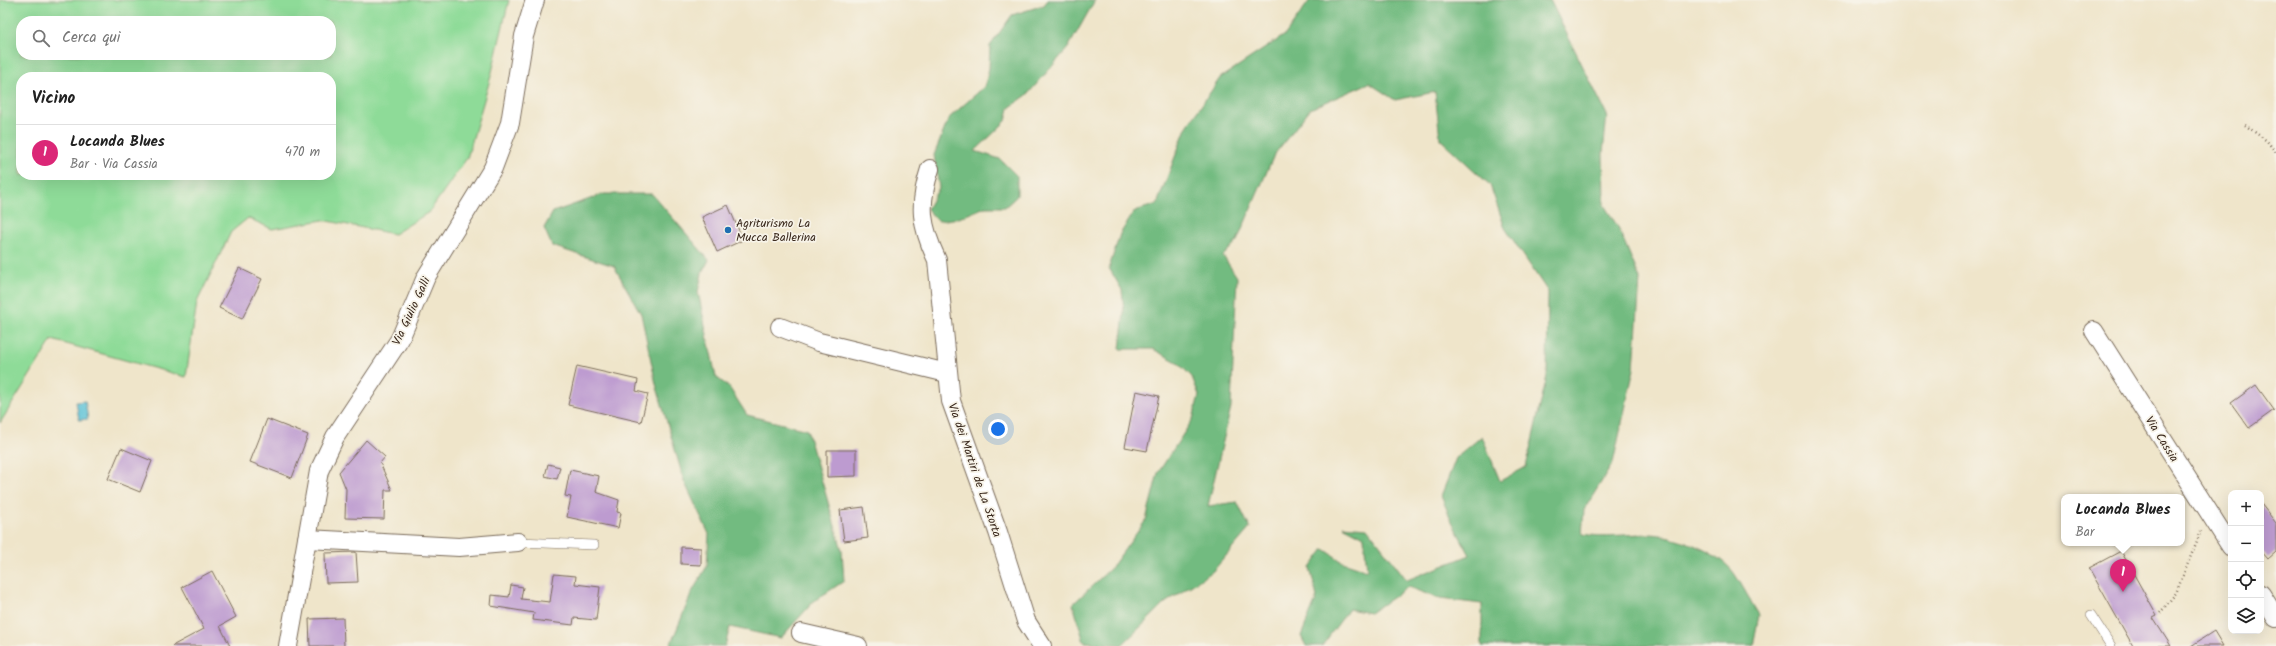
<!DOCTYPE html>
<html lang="it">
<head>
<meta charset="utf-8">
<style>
	:root { --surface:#fff; --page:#f2f2f2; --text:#222; --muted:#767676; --line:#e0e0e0; --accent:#db2777 }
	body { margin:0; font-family:Kalam,sans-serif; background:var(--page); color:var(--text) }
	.controls { position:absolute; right:12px; bottom:12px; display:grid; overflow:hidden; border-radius:8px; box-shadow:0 4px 16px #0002 }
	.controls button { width:36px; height:36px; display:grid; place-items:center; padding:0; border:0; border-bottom:1px solid var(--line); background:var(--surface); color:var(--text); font:20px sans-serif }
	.you { position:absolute; left:998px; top:429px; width:14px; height:14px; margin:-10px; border:3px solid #fff; border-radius:50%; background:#1a73e8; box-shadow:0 0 0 6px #1a73e833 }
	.badge { display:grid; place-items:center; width:26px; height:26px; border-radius:50%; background:var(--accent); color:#fff; font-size:13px; font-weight:700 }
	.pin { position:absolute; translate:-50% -33px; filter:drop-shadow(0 1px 2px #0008) }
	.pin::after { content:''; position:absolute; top:21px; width:14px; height:12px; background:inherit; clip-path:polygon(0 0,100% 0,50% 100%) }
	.popup { position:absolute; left:2061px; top:494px; width:124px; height:52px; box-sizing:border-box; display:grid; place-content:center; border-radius:8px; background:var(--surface); filter:drop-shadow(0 1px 3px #0005); font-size:13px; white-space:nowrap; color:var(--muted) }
	.popup b { font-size:15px; color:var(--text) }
	.popup::after { content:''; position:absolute; left:50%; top:100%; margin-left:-8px; border:8px solid transparent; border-top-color:var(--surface) }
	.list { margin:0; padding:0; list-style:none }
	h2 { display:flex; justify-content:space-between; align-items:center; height:52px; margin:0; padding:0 16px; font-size:17px }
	h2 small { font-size:13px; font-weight:400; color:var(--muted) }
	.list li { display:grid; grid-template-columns:26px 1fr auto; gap:12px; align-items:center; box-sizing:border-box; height:56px; padding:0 16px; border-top:1px solid var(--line) }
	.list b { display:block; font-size:15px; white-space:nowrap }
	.list p { margin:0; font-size:13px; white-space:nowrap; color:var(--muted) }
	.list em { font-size:13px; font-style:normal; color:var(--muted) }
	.icon { flex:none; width:22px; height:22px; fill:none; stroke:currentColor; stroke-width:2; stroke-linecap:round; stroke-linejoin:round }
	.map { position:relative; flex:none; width:2276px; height:646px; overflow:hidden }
	.search { position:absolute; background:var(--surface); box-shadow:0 4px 16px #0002; left:16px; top:16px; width:320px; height:44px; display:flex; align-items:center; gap:10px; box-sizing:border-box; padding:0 14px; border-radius:16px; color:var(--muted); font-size:15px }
	.panel { position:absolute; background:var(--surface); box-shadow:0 4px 16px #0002; left:16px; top:72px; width:320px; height:108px; border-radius:16px }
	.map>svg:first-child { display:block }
	.green { fill:#8edb98; stroke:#64825b; fill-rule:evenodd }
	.forest { fill:#72bb80; stroke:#56724f }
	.water { fill:#59c1d7; stroke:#4a767a }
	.building { fill:#bd9bd0 }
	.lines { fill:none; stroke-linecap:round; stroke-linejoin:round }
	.lane-casing { stroke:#7a6b5a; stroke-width:10 }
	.street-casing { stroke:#7a6b5a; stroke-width:20 }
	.path { stroke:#7a6b5a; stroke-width:2.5; stroke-dasharray:1 3; stroke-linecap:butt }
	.lane { stroke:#fff; stroke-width:9 }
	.street { stroke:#fff; stroke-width:18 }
	.poi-dot { fill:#1f6fb2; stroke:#f7f3e8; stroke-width:1.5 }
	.labels { text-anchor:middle; stroke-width:3.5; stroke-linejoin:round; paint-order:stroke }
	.poi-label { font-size:12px; fill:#3b2a1e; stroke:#f7f3e8; text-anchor:start }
	.street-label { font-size:12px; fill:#3b2a1e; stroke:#f7f3e8 }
</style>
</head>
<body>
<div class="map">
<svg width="2276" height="646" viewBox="0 0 2276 646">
	<rect width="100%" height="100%" fill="#f7f3e8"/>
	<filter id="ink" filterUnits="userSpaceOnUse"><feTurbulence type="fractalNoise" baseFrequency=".025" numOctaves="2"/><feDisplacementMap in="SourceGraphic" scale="8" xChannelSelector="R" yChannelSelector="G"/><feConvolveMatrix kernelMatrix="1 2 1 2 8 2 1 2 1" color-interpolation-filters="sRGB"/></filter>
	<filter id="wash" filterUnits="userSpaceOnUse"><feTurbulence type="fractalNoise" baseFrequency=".012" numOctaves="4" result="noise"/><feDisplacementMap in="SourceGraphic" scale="16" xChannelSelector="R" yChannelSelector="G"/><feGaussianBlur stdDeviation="0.9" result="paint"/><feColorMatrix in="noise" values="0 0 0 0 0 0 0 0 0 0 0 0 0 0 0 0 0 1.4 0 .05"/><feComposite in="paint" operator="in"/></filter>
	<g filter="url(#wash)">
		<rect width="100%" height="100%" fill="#efe5ca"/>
		<path class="green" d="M0 0H509L491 76 467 158 429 212 394 234 323 220 272 229 248 218 231 232 197 302 186 377 52 340 0 423ZM21 21H331V55H21ZM21 77H331V175H21Z"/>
		<g class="forest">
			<polygon points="1048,0 1095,0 1068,48 1027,95 1009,108 1006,121 975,151 1000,159 1017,176 1017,196 1005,207 985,207 959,218 938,221 927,209 939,188 934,155 949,118 985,86 989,68 990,46 1012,15 1044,5"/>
			<path d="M1310 0H1550L1607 115 1603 153 1604 205 1618 227 1640 279 1634 369 1613 463 1584 510 1582 534C1604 538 1625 534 1647 534 1673 534 1718 551 1734 573 1743 586 1750 601 1759 615L1753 646H1482V604L1440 599 1408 587 1370 613 1349 609 1322 646H1306L1301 636 1317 597 1310 568 1324 549 1343 562 1367 570 1364 537 1343 526 1367 528 1407 580 1470 555 1454 526 1441 496 1456 458 1482 436 1500 481 1526 467 1547 376 1548 292 1505 228 1490 185 1440 139 1435 92 1395 100 1369 83 1310 109 1274 155 1237 241 1223 256 1237 277 1231 407 1208 506 1237 502 1250 528 1213 571 1165 603 1122 645 1084 642 1073 604 1112 567 1146 520 1158 473 1193 419 1199 395 1192 377 1177 362 1153 349H1120L1124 313 1122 290 1109 268 1120 234 1135 211 1157 204 1186 128 1220 78 1285 35Z"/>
			<polygon points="604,194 652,194 709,260 702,273 698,292 716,377 729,387 747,415 807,430 842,550 844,581 814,601 781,638 730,627 725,646 670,646 692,592 707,566 709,534 684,481 656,384 641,314 614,266 552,246 544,228 553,212"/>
		</g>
		<polygon class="water" points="85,401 88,419 79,420 76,402"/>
		<g id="blocks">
			<g class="building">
				<polygon points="728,205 743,240 717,252 702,217"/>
				<polygon points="239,268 262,279 242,319 219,308"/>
				<polygon points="577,366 638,380 636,391 648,394 641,422 568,405"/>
				<polygon points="2256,385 2274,410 2249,428 2231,403"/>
				<polygon points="1136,391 1159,396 1147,451 1125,447"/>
				<polygon points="267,419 308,435 292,478 250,462"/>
				<polygon points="366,440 385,457 380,463 392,490 385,490 384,519 345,518 346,489 339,472"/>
				<polygon points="121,448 152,461 140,492 108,479"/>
				<polygon points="827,450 856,450 856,476 827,477"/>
				<polygon points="548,464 560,467 557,479 545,476"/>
				<polygon points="570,470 599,476 596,492 619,500 617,512 621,513 618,528 567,517 571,497 565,496"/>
				<polygon points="2261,504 2276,523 2276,552 2268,559 2261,551"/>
				<polygon points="864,507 868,538 844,541 840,510"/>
				<polygon points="681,547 701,548 701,565 681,564"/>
				<polygon points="2121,551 2157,616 2153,618 2171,646 2133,646 2089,568"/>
				<polygon points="356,552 358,582 326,583 325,553"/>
				<polygon points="212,571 236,617 220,626 230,646 172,646 204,629 182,587"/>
				<polygon points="554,574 576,576 575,584 600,587 596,620 574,618 573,625 533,620 534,613 491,606 492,595 509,597 511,585 523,587 521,599 550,602"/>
				<polygon points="343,618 344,646 310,646 309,619"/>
				<polygon points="2214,631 2223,646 2191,646"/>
			</g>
		</g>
	</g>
	<g filter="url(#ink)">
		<use href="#blocks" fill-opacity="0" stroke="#7a6b5a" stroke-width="1"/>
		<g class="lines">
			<defs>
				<g id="lane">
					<polyline points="518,542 594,545"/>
					<polyline points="2091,615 2111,646"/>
				</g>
				<g id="street">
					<path d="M930 169C918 205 921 226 937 260L951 401 998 532 1026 621 1042 646"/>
					<polyline points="780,327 819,342 947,373"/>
					<polyline points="2094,331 2231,547"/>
					<polyline points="307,539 459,547 518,542"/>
					<polyline points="2261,594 2276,618"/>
					<polyline points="801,633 858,646"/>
					<polyline points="288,646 319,471 335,437 400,339 426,277 493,168 510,123 524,36 535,0"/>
				</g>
			</defs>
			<use href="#lane" class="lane-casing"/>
			<use href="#street" class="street-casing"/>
			<g class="path">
				<polyline points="2245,125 2267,141 2276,153"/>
				<polyline points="2160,613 2176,593 2201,531"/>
			</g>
			<use href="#lane" class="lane"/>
			<use href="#street" class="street"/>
		</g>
	</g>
	<circle class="poi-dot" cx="728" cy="230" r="4"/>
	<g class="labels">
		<g class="poi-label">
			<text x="736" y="227">Agriturismo La<tspan x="736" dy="14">Mucca Ballerina</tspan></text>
		</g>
		<g class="street-label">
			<text transform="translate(411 311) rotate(-65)" y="4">Via Giulio Galli</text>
			<text transform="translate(2162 439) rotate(58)" y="4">Via Cassia</text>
			<text transform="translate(975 470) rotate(71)" y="4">Via dei Martiri de La Storta</text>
		</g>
	</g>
</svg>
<div class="controls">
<button>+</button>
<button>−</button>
<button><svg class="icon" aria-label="locate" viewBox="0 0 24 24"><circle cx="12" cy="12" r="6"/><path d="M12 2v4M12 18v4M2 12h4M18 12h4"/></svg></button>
<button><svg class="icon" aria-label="layers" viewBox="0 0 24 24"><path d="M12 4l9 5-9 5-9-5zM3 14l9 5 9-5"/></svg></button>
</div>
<div class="you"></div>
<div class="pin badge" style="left:2123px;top:592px">1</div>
<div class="popup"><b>Locanda Blues</b>Bar</div>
<div class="search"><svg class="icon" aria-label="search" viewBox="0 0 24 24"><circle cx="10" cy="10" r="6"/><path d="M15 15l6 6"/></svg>Cerca qui</div>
<section class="panel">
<h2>Vicino<small></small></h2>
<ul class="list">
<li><span class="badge">1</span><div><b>Locanda Blues</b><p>Bar · Via Cassia</p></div><em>470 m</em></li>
</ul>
</section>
</div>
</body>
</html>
